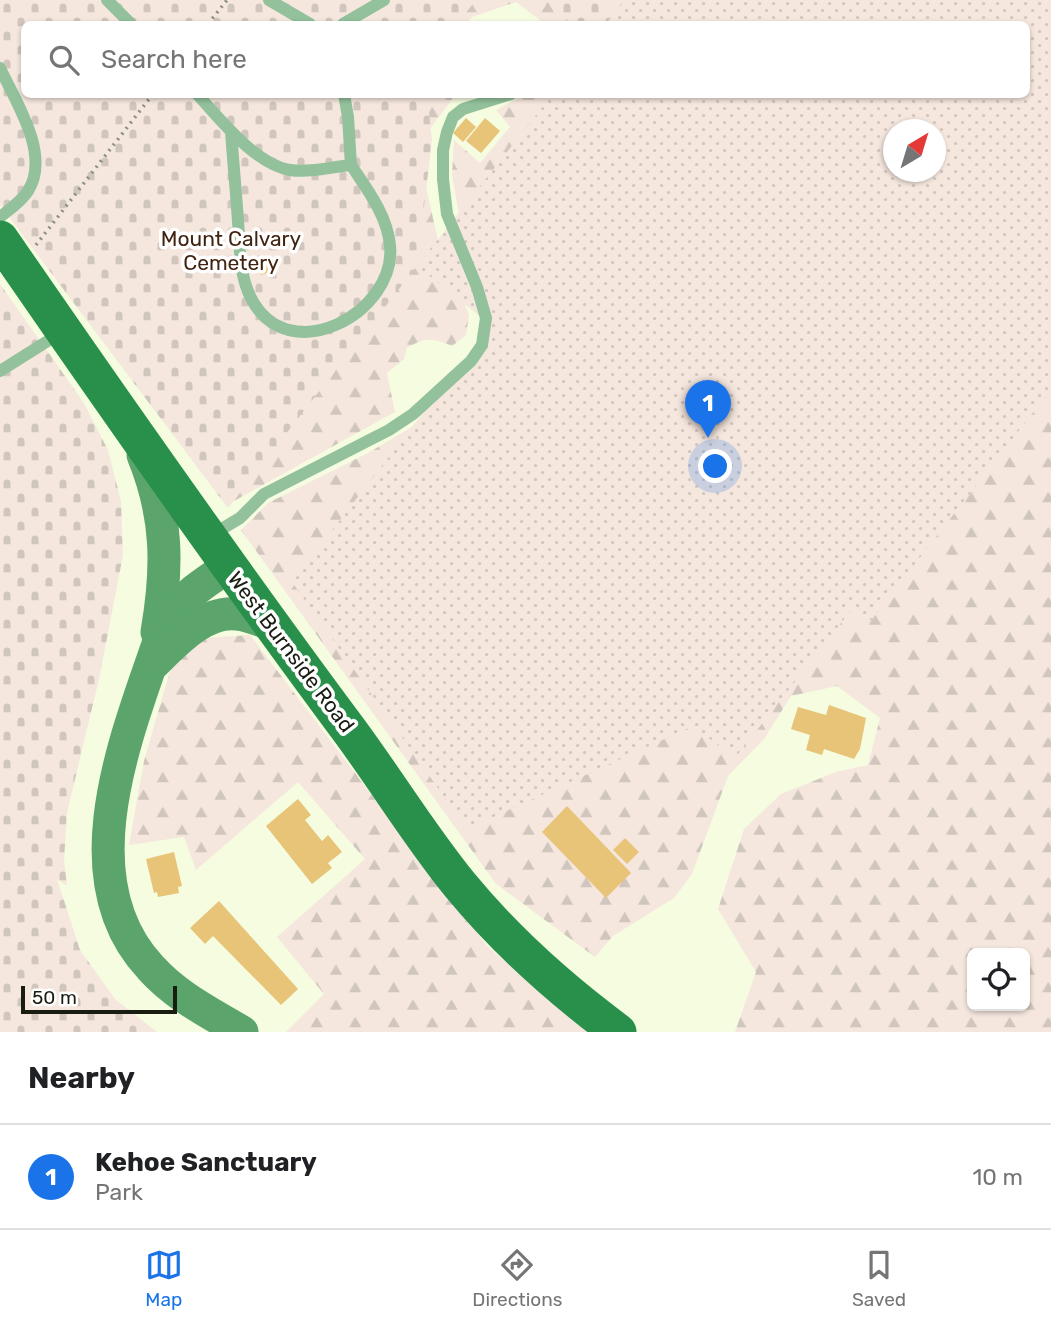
<!DOCTYPE html>
<html lang="en">
<head>
<meta charset="utf-8">
<style>
	:root { --surface:#fff; --page:#f2f2f2; --text:#202124; --muted:#757577; --line:#e0e0e0; --accent:#1a73e8 }
	body { margin:0; font-family:Rubik,sans-serif; background:var(--page); color:var(--text) }
	.controls { position:absolute; right:21px; bottom:21px; display:grid; overflow:hidden; border-radius:10px; box-shadow:0 2px 5px #0004 }
	.controls button { width:63px; height:63px; display:grid; place-items:center; padding:0; border:0; border-bottom:2px solid var(--line); background:var(--surface); color:var(--text); font:35px sans-serif }
	.compass { position:absolute; left:883px; top:119px; width:63px; height:63px; border-radius:50%; background:var(--surface); box-shadow:0 2px 5px #0004; rotate:38deg }
	.scale { position:absolute; left:21px; bottom:18px; width:156px; box-sizing:border-box; padding-left:7px; border:4px solid #191c11; border-top:0; font-size:19px; line-height:24px; white-space:nowrap; color:#191c11; -webkit-text-stroke:5px #fff; paint-order:stroke }
	.you { position:absolute; left:716px; top:467px; width:24px; height:24px; margin:-18px; border:5px solid #fff; border-radius:50%; background:#1a73e8; box-shadow:0 0 0 10px #1a73e833 }
	.badge { display:grid; place-items:center; width:46px; height:46px; border-radius:50%; background:var(--accent); color:#fff; font-size:23px; font-weight:700 }
	.pin { position:absolute; translate:-50% -58px; filter:drop-shadow(0 2px 4px #0008) }
	.pin::after { content:''; position:absolute; top:37px; width:24px; height:21px; background:inherit; clip-path:polygon(0 0,100% 0,50% 100%) }
	.list { margin:0; padding:0; list-style:none }
	h2 { display:flex; justify-content:space-between; align-items:center; height:91px; margin:0; padding:0 28px; font-size:30px }
	h2 small { font-size:23px; font-weight:400; color:var(--muted) }
	.list li { display:grid; grid-template-columns:46px 1fr auto; gap:21px; align-items:center; box-sizing:border-box; height:105px; padding:0 28px; border-top:2px solid var(--line) }
	.list b { display:block; font-size:26px; white-space:nowrap }
	.list p { margin:0; font-size:23px; white-space:nowrap; color:var(--muted) }
	.list em { font-size:23px; font-style:normal; color:var(--muted) }
	.icon { flex:none; width:38px; height:38px; fill:none; stroke:currentColor; stroke-width:2; stroke-linecap:round; stroke-linejoin:round }
	.map { position:relative; flex:none; width:1051px; height:1032px; overflow:hidden }
	.search { position:absolute; background:var(--surface); box-shadow:0 2px 5px #0004; left:21px; right:21px; top:21px; height:77px; display:flex; align-items:center; gap:18px; box-sizing:border-box; padding:0 24px; border-radius:10px; color:var(--muted); font-size:26px }
	.sheet { height:196px; background:var(--surface) }
	nav { display:flex; justify-content:space-around; align-items:center; box-sizing:border-box; height:98px; border-top:2px solid var(--line); background:var(--surface); font-size:19px; color:var(--muted) }
	nav a { display:grid; justify-items:center; gap:4px }
	nav .on { color:var(--accent) }
	.map>svg:first-child { display:block }
	.forest { fill:url(#forest-firs); fill-rule:evenodd }
	.cemetery { fill:url(#cemetery-stones) }
	.park { fill:url(#park-dots); fill-rule:evenodd }
	.building { fill:#e7c477 }
	.lines { fill:none; stroke-linecap:round; stroke-linejoin:round }
	.path { stroke:#8c917c; stroke-width:3.5; stroke-dasharray:2 5; stroke-linecap:butt }
	.service { stroke:#92c19b; stroke-width:12 }
	.secondary { stroke:#5ba56d; stroke-width:33 }
	.primary { stroke:#29904b; stroke-width:37 }
	.labels { text-anchor:middle; stroke-width:7; stroke-linejoin:round; paint-order:stroke }
	.park-label { font-size:21px; fill:#402410; stroke:#fff }
	.street-label { font-size:21px; fill:#191c11; stroke:#fff }
</style>
</head>
<body>
<div class="map">
<svg width="1051" height="1032" viewBox="0 0 1051 1032">
	<defs>
		<pattern id="forest-firs" width="22" height="20" patternUnits="userSpaceOnUse" patternTransform="scale(1.75)"><rect width="22" height="20" fill="#f5e7de"/><path d="M5 1l3.5 6h-7zM16 11l3.5 6h-7z" fill="#d1c6bd"/></pattern>
		<pattern id="cemetery-stones" width="16" height="16" patternUnits="userSpaceOnUse" patternTransform="scale(1.75)"><rect width="16" height="16" fill="#f5e7de"/><path d="M2 7V4a2 2 0 0 1 4 0v3zM10 15v-3a2 2 0 0 1 4 0v3z" fill="#d1c6bd"/></pattern>
		<pattern id="park-dots" width="8" height="8" patternUnits="userSpaceOnUse" patternTransform="scale(1.75)"><rect width="8" height="8" fill="#f5e7de"/><path d="M2 2h.1M6 6h.1" fill="none" stroke="#d1c6bd" stroke-width="1.8" stroke-linecap="round"/></pattern>
	</defs>
	<rect width="100%" height="100%" fill="#f5fcdf"/>
	<g class="forest">
		<path d="M405 0H1051V1032H735L756 972 718 909 744 829 781 794 836 772 868 765 880 718 837 686 791 696 764 739 728 776 692 874 674 898 613 936 595 957 496 884 241 530 268 503 368 453 422 421 495 333 459 214 452 175 454 140 480 163 510 127 496 110 526 94H1026V24H545L516 2 472 17 466 24H367ZM894 130H936V172H894ZM972 953H1025V1006H972Z"/>
		<path d="M358 95H452V100L428 131 422 170 438 240 469 315 466 335 452 346C432 338 426 337 407 348L404 359 387 373 395 412 234 501 232 480Z"/>
		<polygon points="250,635 487,946 589,1032 286,1032 324,994 277,937 365,859 298,782 196,870 184,837 129,845 144,761 171,667 206,638"/>
	</g>
	<g class="cemetery">
		<polygon points="0,0 476,0 457,24 24,24 24,94 427,95 432,140 417,266 228,508 0,205"/>
		<polygon points="546,0 625,0 606,24 577,24"/>
		<polygon points="0,284 84,403 108,450 121,501 123,555 99,679 67,813 64,860 67,886 57,879 80,950 115,999 157,1032 0,1032"/>
	</g>
	<path class="park" d="M626 0H1051V401L1045 397 869 623 852 609 735 758 693 726 467 829 292 582 491 325 417 266 552 95 1026 94V24H606ZM894 130H936V172H894Z"/>
	<g class="building">
		<polygon points="466,118 476,127 463,142 453,133"/>
		<polygon points="485,118 500,131 481,153 466,141"/>
		<polygon points="268,258 272,271 261,275 256,263"/>
		<polygon points="829,705 866,718 860,749 854,759 824,749 822,755 806,750 810,735 791,729 798,707 826,715"/>
		<polygon points="298,799 311,815 305,820 322,841 328,835 342,852 328,863 332,868 312,884 266,826"/>
		<polygon points="567,806 631,873 606,898 542,832"/>
		<polygon points="625,838 639,852 627,864 613,850"/>
		<polygon points="174,852 182,886 178,887 179,893 158,897 157,892 154,893 146,859"/>
		<polygon points="219,901 298,989 281,1005 213,936 205,944 190,928"/>
	</g>
	<g class="lines">
		<g class="path">
			<polyline points="208,24 227,0"/>
			<polyline points="36,245 153,94"/>
		</g>
		<g class="service">
			<polyline points="107,0 131,24"/>
			<polyline points="269,0 310,24"/>
			<polyline points="343,24 384,0"/>
			<path d="M0 68C16 102 51 155 28 191 21 202 10 209 0 217"/>
			<path d="M197 94C220 119 255 164 290 170 309 173 332 167 351 165 367 189 387 215 390 245 397 313 288 371 251 298 239 275 240 247 238 221 236 191 233 161 231 131"/>
			<polyline points="344,94 348,117 351,165"/>
			<polyline points="0,371 62,332"/>
			<polyline points="210,536 240,518 264,494 389,430 413,414 471,361 482,345 486,318 477,287 447,214 443,179 443,150 447,132 453,117 463,109 511,94"/>
		</g>
		<g class="secondary">
			<path d="M143 455C168 516 168 568 157 632"/>
			<path d="M228 567C205 582 182 597 166 621 132 723 63 875 151 968 176 996 210 1013 242 1032"/>
			<path d="M153 664C175 643 204 610 237 614 248 615 260 620 270 624"/>
		</g>
		<path class="primary" d="M0 239C113 403 227 566 346 726 385 778 419 835 460 885 506 941 560 989 618 1032"/>
	</g>
	<g class="labels">
		<g class="park-label">
			<text x="231" y="246">Mount Calvary<tspan x="231" dy="24">Cemetery</tspan></text>
		</g>
		<g class="street-label">
			<text transform="translate(291 652) rotate(53)" y="7">West Burnside Road</text>
		</g>
	</g>
</svg>
<div class="controls">
<button><svg class="icon" aria-label="locate" viewBox="0 0 24 24"><circle cx="12" cy="12" r="6"/><path d="M12 2v4M12 18v4M2 12h4M18 12h4"/></svg></button>
</div>
<svg class="compass" viewBox="-18 -18 36 36"><path d="M0-13l5 13h-10z" fill="#e53935"/><path d="M0 13l5-13h-10z" fill="#757577"/></svg>
<div class="scale">50 m</div>
<div class="you"></div>
<div class="pin badge" style="left:708px;top:438px">1</div>
<div class="search"><svg class="icon" aria-label="search" viewBox="0 0 24 24"><circle cx="10" cy="10" r="6"/><path d="M15 15l6 6"/></svg>Search here</div>
</div>
<section class="sheet">
<h2>Nearby<small></small></h2>
<ul class="list">
<li><span class="badge">1</span><div><b>Kehoe Sanctuary</b><p>Park</p></div><em>10 m</em></li>
</ul>
</section>
<nav>
<a class="on"><svg class="icon" aria-label="map" viewBox="0 0 24 24"><path d="M3 6l6-2 6 2 6-2v14l-6 2-6-2-6 2zM9 4v14M15 6v14"/></svg>Map</a>
<a><svg class="icon" aria-label="directions" viewBox="0 0 24 24"><path d="M12 3l9 9-9 9-9-9zM9 14v-3h6M13 9l2 2-2 2"/></svg>Directions</a>
<a><svg class="icon" aria-label="saved" viewBox="0 0 24 24"><path d="M7 4h10v16l-5-4-5 4z"/></svg>Saved</a>
</nav>
</body>
</html>
